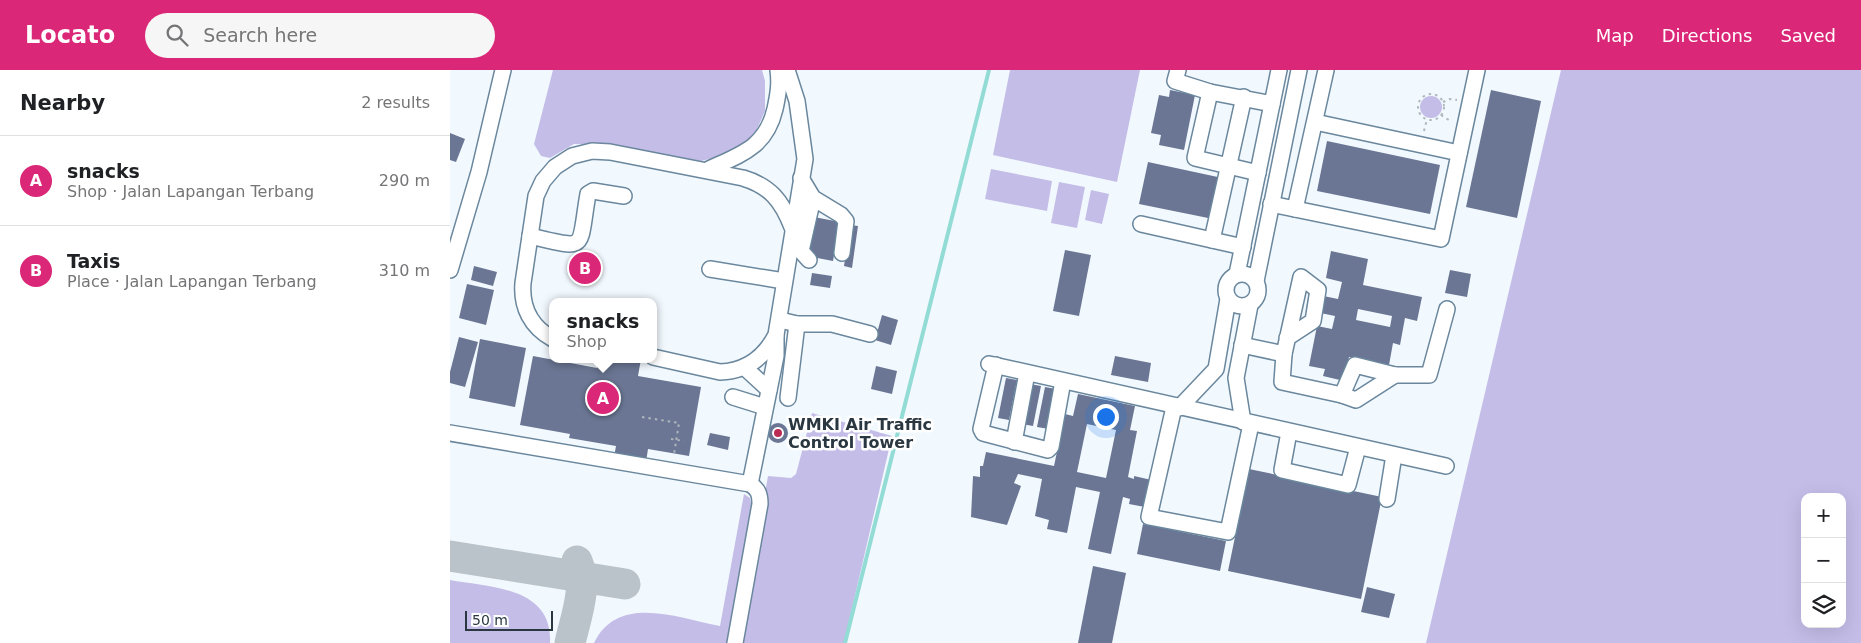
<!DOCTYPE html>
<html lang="en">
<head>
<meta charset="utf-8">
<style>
	:root { --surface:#fff; --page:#f6f6f6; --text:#202124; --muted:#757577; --line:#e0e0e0; --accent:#db2777 }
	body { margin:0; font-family:"DejaVu Sans",sans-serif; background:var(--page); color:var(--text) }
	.controls { position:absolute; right:15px; bottom:15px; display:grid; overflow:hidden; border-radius:10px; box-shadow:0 5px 20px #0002 }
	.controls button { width:45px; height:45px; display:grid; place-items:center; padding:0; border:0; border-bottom:1px solid var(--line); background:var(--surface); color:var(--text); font:25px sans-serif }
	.scale { position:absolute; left:15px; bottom:12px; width:88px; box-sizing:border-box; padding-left:5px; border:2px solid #2a3740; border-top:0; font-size:14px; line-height:18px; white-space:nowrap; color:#2a3740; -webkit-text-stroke:4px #fff; paint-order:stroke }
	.you { position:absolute; left:655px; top:346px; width:18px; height:18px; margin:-12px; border:4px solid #fff; border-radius:50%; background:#1a73e8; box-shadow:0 0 0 8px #1a73e833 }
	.badge { display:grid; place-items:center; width:32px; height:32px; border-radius:50%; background:var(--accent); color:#fff; font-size:16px; font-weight:700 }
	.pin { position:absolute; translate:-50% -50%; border:2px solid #fff; box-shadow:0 1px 5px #0006 }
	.popup { position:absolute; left:99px; top:228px; width:108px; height:65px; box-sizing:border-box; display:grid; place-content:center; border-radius:10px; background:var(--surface); filter:drop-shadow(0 1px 4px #0005); font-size:16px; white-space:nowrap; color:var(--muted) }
	.popup b { font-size:19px; color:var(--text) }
	.popup::after { content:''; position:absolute; left:50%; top:100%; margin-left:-10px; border:10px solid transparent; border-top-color:var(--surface) }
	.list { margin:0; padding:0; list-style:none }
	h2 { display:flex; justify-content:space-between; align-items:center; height:65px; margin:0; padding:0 20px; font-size:21px }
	h2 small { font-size:16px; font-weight:400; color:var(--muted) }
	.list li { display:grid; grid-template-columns:32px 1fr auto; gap:15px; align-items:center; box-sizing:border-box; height:90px; padding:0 20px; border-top:1px solid var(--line) }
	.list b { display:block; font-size:19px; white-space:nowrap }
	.list p { margin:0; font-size:16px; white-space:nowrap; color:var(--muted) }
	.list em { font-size:16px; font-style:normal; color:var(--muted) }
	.icon { flex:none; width:28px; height:28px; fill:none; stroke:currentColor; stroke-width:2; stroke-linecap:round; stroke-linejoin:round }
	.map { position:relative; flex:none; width:1411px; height:573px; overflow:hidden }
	header { display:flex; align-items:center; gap:30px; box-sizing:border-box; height:70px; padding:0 25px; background:var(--accent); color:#fff }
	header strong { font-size:24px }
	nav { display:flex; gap:28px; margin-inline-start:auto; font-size:18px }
	.search { width:350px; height:45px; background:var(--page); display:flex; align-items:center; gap:12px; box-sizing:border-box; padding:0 18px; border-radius:28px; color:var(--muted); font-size:19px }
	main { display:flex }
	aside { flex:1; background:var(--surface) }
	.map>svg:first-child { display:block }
	.green { fill:#c4bde8; fill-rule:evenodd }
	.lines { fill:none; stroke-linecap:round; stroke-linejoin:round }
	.stream { stroke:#93dbd5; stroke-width:4 }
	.taxiway { stroke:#bac3c9; stroke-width:31 }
	.building { fill:#6a7693; fill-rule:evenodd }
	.minor-casing { stroke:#6a879d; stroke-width:18 }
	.path { stroke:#aeb7bd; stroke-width:2; stroke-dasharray:2.5 4; stroke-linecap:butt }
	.minor { stroke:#fff; stroke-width:15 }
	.poi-dot { fill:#bb2c54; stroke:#fff; stroke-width:2 }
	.labels { text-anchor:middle; stroke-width:5; stroke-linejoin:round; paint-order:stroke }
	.poi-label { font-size:16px; font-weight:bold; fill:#2a3740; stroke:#fff; text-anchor:start }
</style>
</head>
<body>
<header>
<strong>Locato</strong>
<div class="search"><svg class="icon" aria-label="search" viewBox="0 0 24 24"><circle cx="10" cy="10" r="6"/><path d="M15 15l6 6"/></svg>Search here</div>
<nav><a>Map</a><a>Directions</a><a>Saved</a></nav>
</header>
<main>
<aside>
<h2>Nearby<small>2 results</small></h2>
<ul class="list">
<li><span class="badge">A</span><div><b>snacks</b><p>Shop · Jalan Lapangan Terbang</p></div><em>290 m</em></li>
<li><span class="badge">B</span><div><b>Taxis</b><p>Place · Jalan Lapangan Terbang</p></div><em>310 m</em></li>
</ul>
</aside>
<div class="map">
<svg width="1411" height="573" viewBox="0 0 1411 573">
	<rect width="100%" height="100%" fill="#f2f9fe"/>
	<g class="green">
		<polygon points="103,0 312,0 315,11 315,41 304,66 280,84 251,91 158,75 124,74 100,88 91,86 84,74"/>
		<polygon points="560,0 690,0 667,112 543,85"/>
		<path d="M1111 0H1411V573H976ZM1355 427H1392V554H1355Z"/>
		<circle cx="981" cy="37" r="11"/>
		<polygon points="541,99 602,111 597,141 535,129"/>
		<polygon points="609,112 635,117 627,158 601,153"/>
		<polygon points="641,120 659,124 652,154 635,150"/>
		<polygon points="362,343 442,366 394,573 288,573 318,406 341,408 346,404"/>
		<path d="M294 424 300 428 302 439 281 573H144C168 523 228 548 270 556Z"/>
		<path d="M0 510C40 517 103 517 100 573H0Z"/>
	</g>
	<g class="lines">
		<polyline class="stream" points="395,573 539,0"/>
		<g class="taxiway">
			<polyline points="0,486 175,514"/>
			<path d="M120 573C126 546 138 517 127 491"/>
		</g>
	</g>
	<g class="building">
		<polygon points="720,20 745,25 734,80 709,75 711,65 701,63 709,25 719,27"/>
		<polygon points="1041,20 1091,31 1067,148 1016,137"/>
		<polygon points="0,63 15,69 6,92 0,90"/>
		<polygon points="877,71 990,95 980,144 867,121"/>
		<polygon points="698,92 777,109 768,150 689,134"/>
		<polygon points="364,147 390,152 383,191 357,186"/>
		<polygon points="400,155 408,156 402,198 394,196"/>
		<polygon points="615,180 641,185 629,246 603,241"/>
		<path d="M881 181 918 189 913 215 972 227 967 251 955 248 950 275 943 273 939 295 899 287 894 311 873 306 875 299 859 296 867 256 882 259 885 246 856 240 859 223 888 229 892 212 876 208ZM908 239 942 246 940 257 906 250Z"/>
		<polygon points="126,183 149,188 144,212 121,207"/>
		<polygon points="24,196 47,202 43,216 21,210"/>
		<polygon points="1000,200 1021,204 1017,227 995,223"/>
		<polygon points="362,203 382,206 380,218 360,215"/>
		<polygon points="17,214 44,220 36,255 9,248"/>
		<polygon points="432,245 448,250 441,275 425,270"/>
		<polygon points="9,267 28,272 15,317 0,313 0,302"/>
		<polygon points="30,269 76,278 65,337 19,328"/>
		<polygon points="83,286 147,298 148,289 191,289 188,306 251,317 239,386 198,379 196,392 164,387 166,376 119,368 120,364 70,355"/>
		<polygon points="665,286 701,293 698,312 661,305"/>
		<polygon points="426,296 447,301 442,324 421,319"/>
		<polygon points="556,308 567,310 559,350 548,348"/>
		<polygon points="580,314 591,316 583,356 572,354"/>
		<polygon points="595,317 606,319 599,359 587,357"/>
		<path d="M628 324 685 336 680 360 687 361 678 407 684 409V406L706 411 700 438 679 434 680 429 673 427 661 484 638 479 650 422 626 417 617 463 597 459 599 450 585 446 592 409 568 404 564 413 571 416 557 455 521 447 523 406 530 407V396H533L536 382 604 396 615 344 623 346ZM637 354 666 360 656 408 627 402Z"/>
		<circle cx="328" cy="363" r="10"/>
		<polygon points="260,363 280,367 278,380 257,375"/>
		<polygon points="799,399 932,427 911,529 778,501"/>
		<polygon points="693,454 776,471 770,501 687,484"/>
		<polygon points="643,496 676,503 662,573 628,573"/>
		<polygon points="917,517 945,524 939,548 911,542"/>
	</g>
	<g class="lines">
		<defs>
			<g id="minor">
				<polyline points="728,0 725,11 760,22 822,34"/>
				<polyline points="760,22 745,88 808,103"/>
				<polyline points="865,52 1009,83"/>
				<path d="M259 99C292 84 316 77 325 39 328 25 330 14 328 0"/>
				<polyline points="351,108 363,128 391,145 396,151 392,183"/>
				<polyline points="821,134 991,169 1027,0"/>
				<polyline points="845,139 876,0"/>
				<polyline points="691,154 793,177"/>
				<path d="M80 166C139 180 128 181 138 124L143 121 174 126"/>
				<polyline points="762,170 794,27"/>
				<polyline points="359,190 351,181 363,128"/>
				<polyline points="260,199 334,211"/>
				<polyline points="0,200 29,102 53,0"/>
				<circle cx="792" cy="220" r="16"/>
				<polyline points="787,204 829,0"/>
				<polyline points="806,211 849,0"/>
				<polyline points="330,250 347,254 382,254 420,264"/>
				<path d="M103 269C81 257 71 237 73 213L86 126 93 111 105 97 122 86 142 81 160 82 293 108C320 116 332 131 342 157"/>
				<polyline points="792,275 834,284 832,312 892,325"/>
				<polyline points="834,284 851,207 868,220 863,251 837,268"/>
				<path d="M203 287 270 302C296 301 314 288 326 265L355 89 347 31 337 0"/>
				<polyline points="539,294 996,396"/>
				<polyline points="546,295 531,359 533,363 598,380 601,377 613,311"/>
				<polygon points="905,295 945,305 906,330 892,325"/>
				<polyline points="294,297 319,320"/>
				<polyline points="945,305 979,305 997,239"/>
				<polyline points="283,327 315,337"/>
				<polyline points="338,328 347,254"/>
				<polyline points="724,337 699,447 778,462 801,354"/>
				<polyline points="729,338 766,299 778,229"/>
				<polyline points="793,352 786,308 800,235"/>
				<polyline points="839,362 832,400 898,415 908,377"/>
				<path d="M0 363 300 414C308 419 310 424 310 434L285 573"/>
				<polyline points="564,372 577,303"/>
				<polyline points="300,414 326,286 326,266"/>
				<polyline points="937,429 944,385"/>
			</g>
		</defs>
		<use href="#minor" class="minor-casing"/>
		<g class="path">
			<circle cx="981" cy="37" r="13"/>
			<polyline points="993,32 1000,29 1007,30"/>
			<polyline points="991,45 1002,52"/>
			<polyline points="974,61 977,49"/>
			<polyline points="192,347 229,353 224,384"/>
			<polyline points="221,369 234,371"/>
		</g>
		<use href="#minor" class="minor"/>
	</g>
	<circle class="poi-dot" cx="328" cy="363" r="5"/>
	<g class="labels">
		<g class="poi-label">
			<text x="338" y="360">WMKI Air Traffic<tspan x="338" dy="18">Control Tower</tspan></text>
		</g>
	</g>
</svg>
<div class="controls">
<button>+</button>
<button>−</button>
<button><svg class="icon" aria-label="layers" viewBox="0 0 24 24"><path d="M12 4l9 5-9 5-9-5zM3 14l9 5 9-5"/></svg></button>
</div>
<div class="scale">50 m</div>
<div class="you"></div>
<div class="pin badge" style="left:153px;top:328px">A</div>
<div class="popup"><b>snacks</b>Shop</div>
<div class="pin badge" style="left:135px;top:198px">B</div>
</div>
</main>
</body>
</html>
